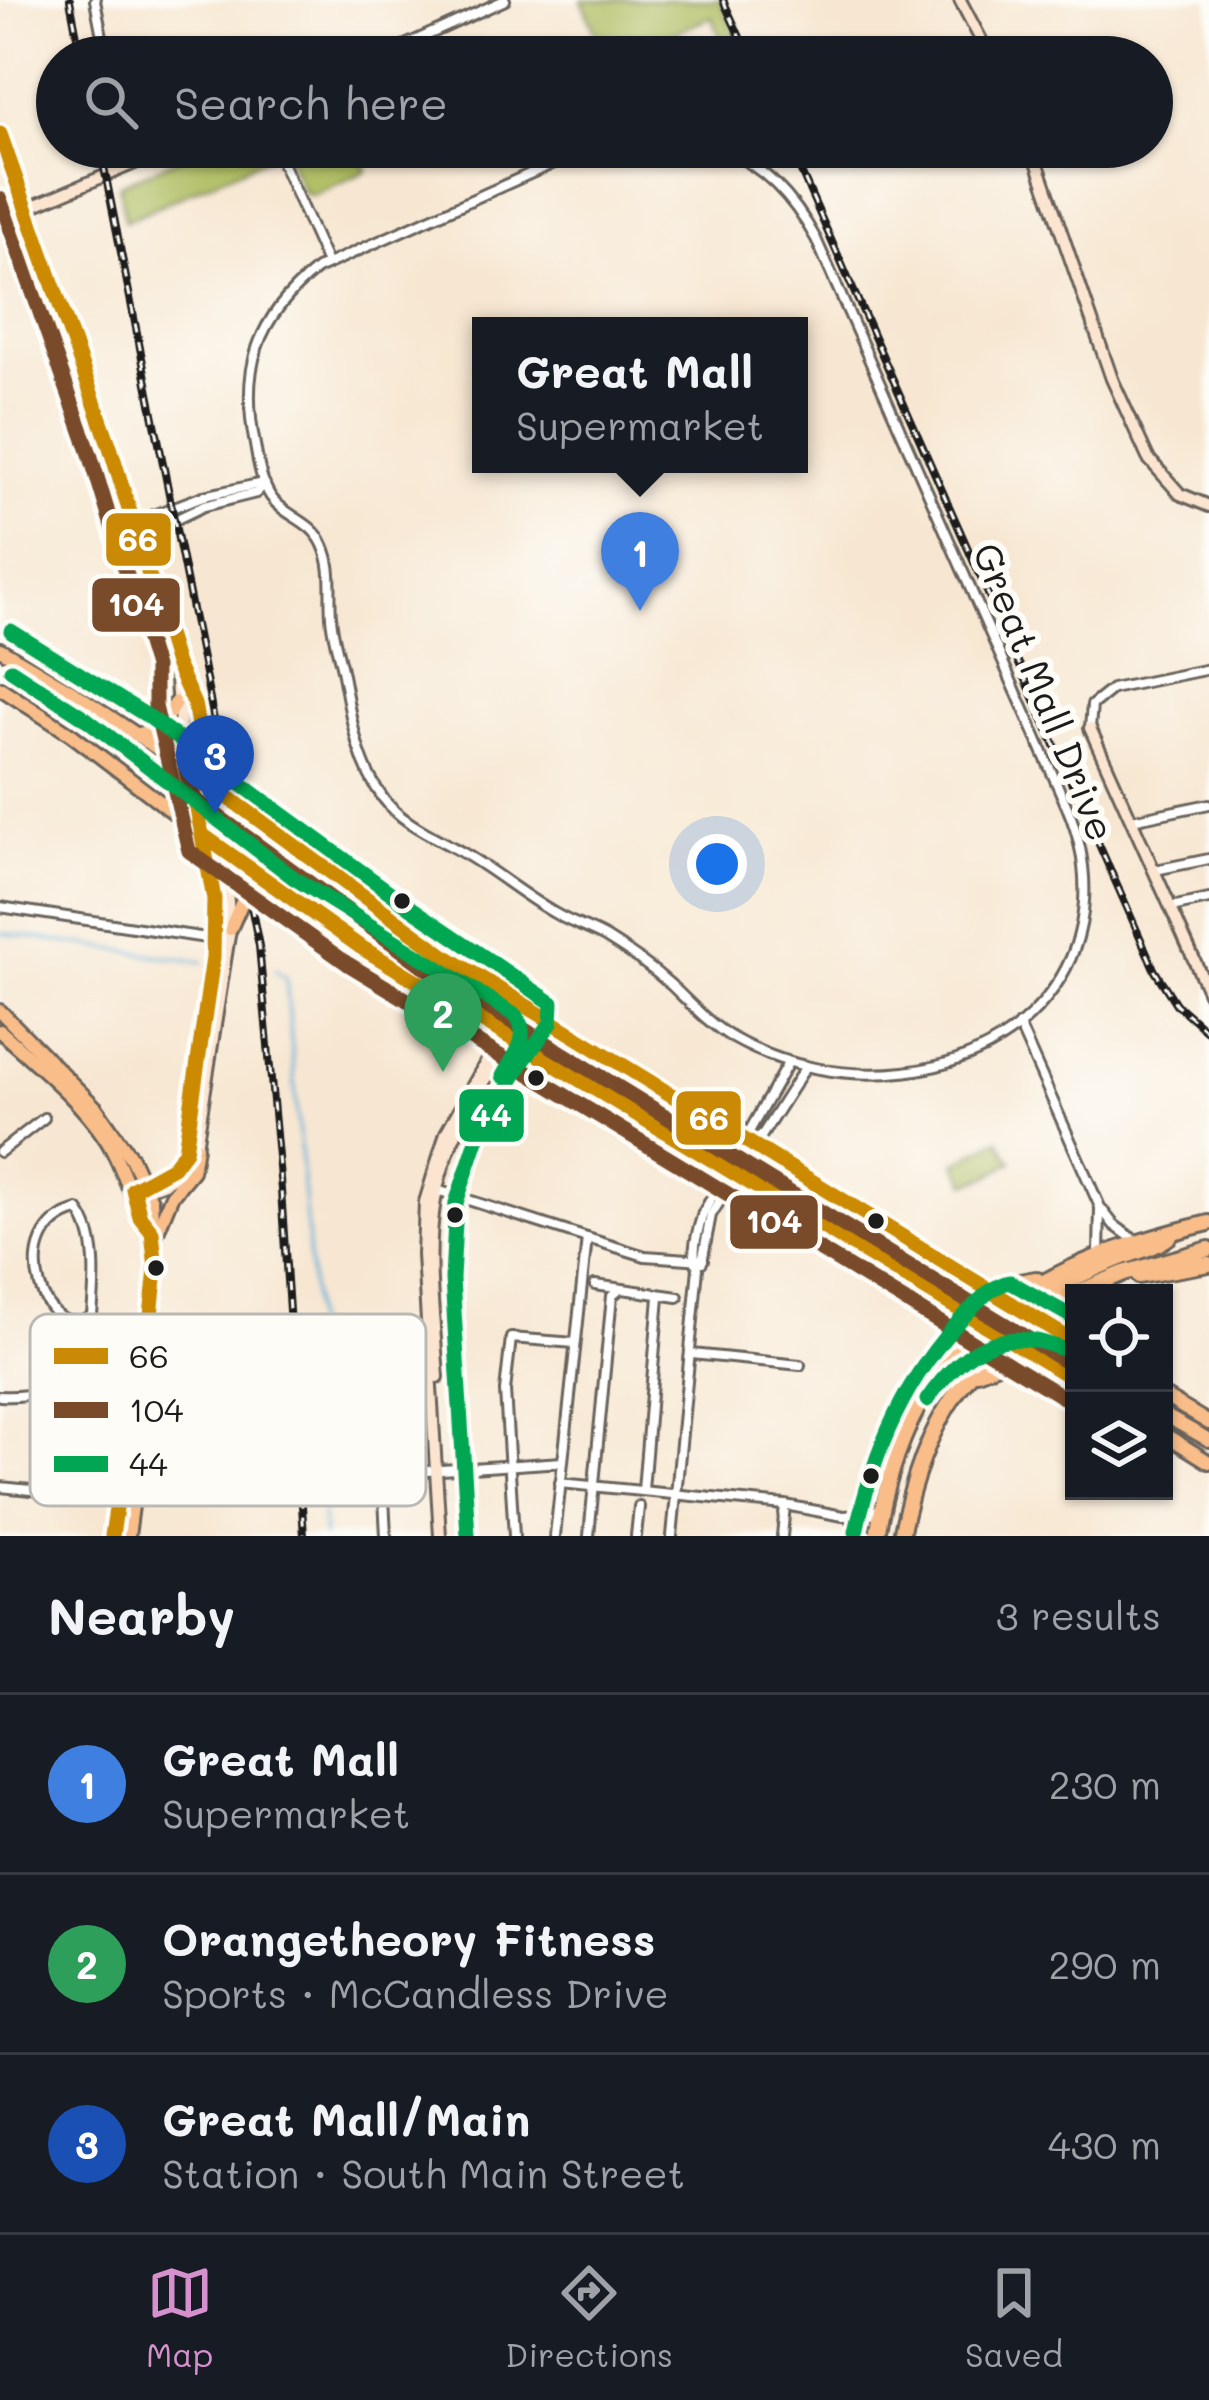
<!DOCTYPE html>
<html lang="en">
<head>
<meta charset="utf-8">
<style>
	:root { --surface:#171b24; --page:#20242c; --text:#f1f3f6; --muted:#9ea1a6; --line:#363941; --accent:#d690ce }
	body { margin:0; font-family:Mali,sans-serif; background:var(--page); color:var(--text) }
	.controls { position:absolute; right:36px; bottom:36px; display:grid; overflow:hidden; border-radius:0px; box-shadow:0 3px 9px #0004 }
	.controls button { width:108px; height:108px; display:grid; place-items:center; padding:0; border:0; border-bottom:3px solid var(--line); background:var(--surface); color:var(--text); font:60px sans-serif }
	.you { position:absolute; left:717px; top:864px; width:42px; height:42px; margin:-30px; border:9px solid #fff; border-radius:50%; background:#1a73e8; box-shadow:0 0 0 18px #1a73e833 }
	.badge { display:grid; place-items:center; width:78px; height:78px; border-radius:50%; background:var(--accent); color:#fff; font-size:39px; font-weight:700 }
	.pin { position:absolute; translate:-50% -99px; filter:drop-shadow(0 3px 6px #0008) }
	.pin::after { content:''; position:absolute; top:63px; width:42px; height:36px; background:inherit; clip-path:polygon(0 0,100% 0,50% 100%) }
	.popup { position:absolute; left:472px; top:317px; width:336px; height:156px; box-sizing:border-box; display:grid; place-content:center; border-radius:0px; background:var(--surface); filter:drop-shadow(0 3px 9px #0005); font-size:39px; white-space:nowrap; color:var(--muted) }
	.popup b { font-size:45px; color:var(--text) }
	.popup::after { content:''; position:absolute; left:50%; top:100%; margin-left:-24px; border:24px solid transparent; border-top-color:var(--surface) }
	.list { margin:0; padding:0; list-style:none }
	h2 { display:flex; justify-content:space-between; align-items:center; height:156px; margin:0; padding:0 48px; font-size:51px }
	h2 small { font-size:39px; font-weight:400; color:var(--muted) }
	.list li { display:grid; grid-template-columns:78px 1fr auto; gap:36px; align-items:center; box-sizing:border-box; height:180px; padding:0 48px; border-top:3px solid var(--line) }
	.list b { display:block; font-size:45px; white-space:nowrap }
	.list p { margin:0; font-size:39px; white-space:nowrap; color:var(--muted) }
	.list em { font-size:39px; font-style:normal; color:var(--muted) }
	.icon { flex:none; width:66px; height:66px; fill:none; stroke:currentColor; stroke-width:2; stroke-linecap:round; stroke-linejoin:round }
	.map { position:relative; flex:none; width:1209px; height:1536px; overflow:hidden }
	.search { position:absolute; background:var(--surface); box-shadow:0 3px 9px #0004; left:36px; right:36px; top:36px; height:132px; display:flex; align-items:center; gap:30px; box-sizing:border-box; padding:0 42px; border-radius:66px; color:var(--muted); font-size:45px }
	.sheet { height:696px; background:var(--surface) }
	nav { display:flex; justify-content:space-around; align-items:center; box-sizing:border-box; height:168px; border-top:3px solid var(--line); background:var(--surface); font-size:33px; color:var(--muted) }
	nav a { display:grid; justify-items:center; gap:6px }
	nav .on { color:var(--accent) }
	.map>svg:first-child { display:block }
	.green { fill:#adbc5f; stroke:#646c3e; stroke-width:3 }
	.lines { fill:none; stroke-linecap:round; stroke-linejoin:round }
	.stream { stroke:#61afda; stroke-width:3 }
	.street-casing { stroke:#69635c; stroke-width:14 }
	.secondary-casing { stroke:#69635c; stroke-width:16 }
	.primary-casing { stroke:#69635c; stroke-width:18 }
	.highway-casing { stroke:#69635c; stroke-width:20 }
	.street { stroke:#fff; stroke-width:8 }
	.secondary { stroke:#fce5d0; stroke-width:10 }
	.primary { stroke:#f8bd89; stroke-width:12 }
	.highway { stroke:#f8bd89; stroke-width:14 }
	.rail-casing { stroke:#1c1c1c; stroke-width:8 }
	.rail { stroke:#fdfcf7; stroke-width:3; stroke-dasharray:9; stroke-linecap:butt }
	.bus-1-casing { stroke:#fdfcf7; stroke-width:24 }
	.bus-2-casing { stroke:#fdfcf7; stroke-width:24 }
	.bus-3-casing { stroke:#fdfcf7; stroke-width:24 }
	.bus-1 { stroke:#cb8a06; stroke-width:15 }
	.bus-2 { stroke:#7a4b2a; stroke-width:15 }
	.bus-3 { stroke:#00a651; stroke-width:15 }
	.bus-dot { fill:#1c1c1c; stroke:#fdfcf7; stroke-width:4.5 }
	.labels { text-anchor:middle; stroke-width:12; stroke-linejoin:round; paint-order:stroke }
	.street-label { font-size:39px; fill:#1c1c1c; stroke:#fdfcf7 }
	.key { fill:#fdfcf7; stroke:#bab9b5; stroke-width:3 }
	.key-label { font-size:33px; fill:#1c1c1c }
	.line-badge { stroke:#fdfcf7; stroke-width:4.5 }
	.badge-label { font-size:33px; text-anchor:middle; font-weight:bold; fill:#fff }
</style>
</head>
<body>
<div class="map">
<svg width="1209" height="1536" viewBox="0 0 1209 1536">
	<rect width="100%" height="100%" fill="#fdfcf7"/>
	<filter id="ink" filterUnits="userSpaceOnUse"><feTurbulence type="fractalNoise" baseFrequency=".00833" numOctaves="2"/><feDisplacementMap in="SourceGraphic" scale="24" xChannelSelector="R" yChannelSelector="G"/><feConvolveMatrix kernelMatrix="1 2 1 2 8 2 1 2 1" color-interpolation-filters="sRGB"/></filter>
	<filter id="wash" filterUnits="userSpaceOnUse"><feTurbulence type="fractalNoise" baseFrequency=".004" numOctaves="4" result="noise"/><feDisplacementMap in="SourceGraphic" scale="48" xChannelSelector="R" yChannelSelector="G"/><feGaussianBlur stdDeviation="2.7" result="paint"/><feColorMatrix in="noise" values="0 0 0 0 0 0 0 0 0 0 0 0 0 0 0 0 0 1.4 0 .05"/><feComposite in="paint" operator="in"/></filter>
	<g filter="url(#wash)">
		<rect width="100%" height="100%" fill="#f7e7d2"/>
		<g class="green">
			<polygon points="582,0 720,0 746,57 730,57 711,17 637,50 614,49 613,43 601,45"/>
			<polygon points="205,147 266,147 270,156 125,221 119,185"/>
			<polygon points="307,147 357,147 367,171 312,195 303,192 287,156"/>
			<polygon points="257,833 491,996 500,1004 500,1011 413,962 373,947 245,856 241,835"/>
			<polygon points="548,1033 715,1130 726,1141 725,1147 718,1149 551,1056 538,1038"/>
			<polygon points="999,1139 1012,1162 987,1177 967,1183 956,1163"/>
			<path d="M770 1169C840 1210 910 1251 979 1293L985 1300 983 1304H977C939 1282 902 1256 863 1236 829 1218 784 1204 759 1173Z"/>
		</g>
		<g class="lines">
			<g class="stream">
				<polyline points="0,933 203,962"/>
				<polyline points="275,970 286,978 311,1281 324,1536"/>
			</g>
		</g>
	</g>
	<g filter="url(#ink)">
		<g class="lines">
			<defs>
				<g id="street">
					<polyline points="95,0 106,57"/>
					<polyline points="379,57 505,0"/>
					<polyline points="126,147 131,164"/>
					<polyline points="275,147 327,263"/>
					<path d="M590 147 317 269C256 318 240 369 255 445 258 462 261 482 271 497 285 517 312 520 323 545 334 569 329 592 331 616 332 634 338 652 342 670 351 714 355 760 383 798 402 824 438 838 465 854 496 872 524 896 556 914 571 923 589 928 605 937 628 951 651 967 671 985 691 1004 709 1024 733 1038 831 1094 984 1089 1054 988 1092 934 1092 866 1067 807L816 239C793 197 764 166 719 147"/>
					<polyline points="106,174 114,147"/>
					<polyline points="135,522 203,496 263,483"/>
					<polyline points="134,523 156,529 204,506 256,493 265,484"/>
					<polyline points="1090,728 1092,705 1112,689 1209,669"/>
					<polyline points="1132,820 1209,804"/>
					<polyline points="1155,870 1209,859"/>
					<polyline points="0,907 213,939"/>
					<polyline points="1171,907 1209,899"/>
					<polyline points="1019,1025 1100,1207 1114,1225 1136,1241"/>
					<polyline points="0,1152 44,1118"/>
					<polyline points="437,1190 587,1238"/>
					<path d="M78 1210C99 1237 95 1283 92 1315 49 1353 0 1230 78 1210Z"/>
					<polyline points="1099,1253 1100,1209"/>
					<polyline points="702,1262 711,1215 805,1068"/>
					<polyline points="595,1285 678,1297"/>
					<polyline points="692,1354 800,1365"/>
					<path d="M0 1396C57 1399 85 1373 92 1316"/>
					<polyline points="382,1474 562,1462"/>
					<polyline points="560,1483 785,1505 843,1516 872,1514 882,1506"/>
					<polyline points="0,1487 62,1493 80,1489"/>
					<polyline points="643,1490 659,1297"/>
					<polyline points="850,1519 869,1536"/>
					<polyline points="386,1536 376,1343 387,1336 428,1334"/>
					<polyline points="514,1536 505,1391 511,1338 575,1343"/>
					<polyline points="555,1536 587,1238 645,1256 703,1260"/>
					<polyline points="589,1536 612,1296 618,1291"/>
					<polyline points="636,1536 639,1507"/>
					<path d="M672 1536 698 1268C690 1252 698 1230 703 1213L788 1063"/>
					<polyline points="782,1536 785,1505"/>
				</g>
				<g id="secondary">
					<polyline points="960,0 990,57"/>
					<path d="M0 134 89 395 110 447 176 664 194 704 224 851 230 929 196 1147C183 1175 164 1190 133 1189"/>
					<polyline points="1032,147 1112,379 1148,458 1180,494 1209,506"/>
					<polyline points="0,220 173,147"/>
					<polyline points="1090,728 1209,993"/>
					<path d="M136 1186 173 1167 185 1151C197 1070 222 975 213 893 206 819 177 748 176 674"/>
					<path d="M438 1377C434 1319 425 1258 435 1200 446 1131 492 1068 533 1012"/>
					<polyline points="440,1536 423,1255 425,1202 446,1133 519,1004"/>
				</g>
				<g id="primary">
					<polyline points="0,649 73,692 210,784 448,958 519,1004 759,1146 885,1228 1074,1342"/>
					<polyline points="0,688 72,735 282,895 359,946 1074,1379"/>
					<polyline points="137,735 162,725 176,702"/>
					<polyline points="204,836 247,829 273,831"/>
					<polyline points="230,929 242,902 258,895 281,895"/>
					<polyline points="0,1011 96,1108 131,1158 151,1200 156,1293 129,1469 121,1474 112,1536"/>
					<path d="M0 1031C36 1064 79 1098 106 1139 125 1168 132 1207 152 1232"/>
					<polyline points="156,1234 172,1195 192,1171 196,1147"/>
					<polyline points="1164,1396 1209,1423"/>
					<polyline points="1164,1415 1209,1440"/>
					<polyline points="1164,1434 1209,1462"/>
					<polyline points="128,1536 136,1476 129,1469"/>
				</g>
				<g id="highway">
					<polyline points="1139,1276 1209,1264"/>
					<polyline points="985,1288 1036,1279"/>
					<polyline points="1076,1293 1124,1273 1209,1249"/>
					<polyline points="1074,1302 1069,1317 1074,1331"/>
					<polyline points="951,1305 958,1326 955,1352"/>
					<path d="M1008 1334C1032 1295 1076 1276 1118 1259 1136 1252 1155 1248 1170 1236"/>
					<polyline points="977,1372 1013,1358 1045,1361"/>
					<path d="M877 1536C909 1338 1026 1266 1209 1223"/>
					<path d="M901 1536C925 1418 967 1353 1074 1294"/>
				</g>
			</defs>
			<use href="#street" class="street-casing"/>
			<use href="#secondary" class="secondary-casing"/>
			<use href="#primary" class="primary-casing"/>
			<use href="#highway" class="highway-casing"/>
			<use href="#street" class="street"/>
			<use href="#secondary" class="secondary"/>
			<use href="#primary" class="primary"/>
			<use href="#highway" class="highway"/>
			<defs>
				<g id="rail">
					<polyline points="70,0 81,57"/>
					<polyline points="723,0 749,57"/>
					<polyline points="100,147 259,946 281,1190 304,1536"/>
					<polyline points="790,147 1155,971 1176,1004 1209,1033"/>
				</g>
			</defs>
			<use href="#rail" class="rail-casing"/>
			<use href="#rail" class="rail"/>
			<defs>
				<g id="bus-1">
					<polyline points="0,134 110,447 176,664 194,704 210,784 448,958 1074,1342"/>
					<polyline points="204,836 359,946 1074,1379"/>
					<polyline points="112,1536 121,1474 129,1469 142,1400 156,1269 152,1232 140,1217 133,1189 173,1167 185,1151 213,958 214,899 188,760"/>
				</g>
				<g id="bus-2">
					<polyline points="0,199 90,454 155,667 155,706 189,851 348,964 1063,1397"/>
					<polyline points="183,755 190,790 196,800 437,976 1063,1360"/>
				</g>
				<g id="bus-3">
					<polyline points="11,631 149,717 410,907 552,1003 551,1023 522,1063 477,1140 456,1203 452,1279 468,1535"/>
					<path d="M11 670 85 718 294 878 516 1016C532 1037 514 1056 503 1076"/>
					<path d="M927 1400C965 1345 1010 1321 1074 1355"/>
					<path d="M856 1532C874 1449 906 1376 965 1315 978 1302 992 1285 1010 1282L1074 1318"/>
				</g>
			</defs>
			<use href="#bus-1" class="bus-1-casing"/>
			<use href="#bus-2" class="bus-2-casing"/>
			<use href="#bus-3" class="bus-3-casing"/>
			<use href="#bus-1" class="bus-1"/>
			<use href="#bus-2" class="bus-2"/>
			<use href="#bus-3" class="bus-3"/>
		</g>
	</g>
	<g class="bus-dot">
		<circle cx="402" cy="901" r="10"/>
		<circle cx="536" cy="1078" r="10"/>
		<circle cx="455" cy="1215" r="10"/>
		<circle cx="876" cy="1221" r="10"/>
		<circle cx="156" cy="1268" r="10"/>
		<circle cx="871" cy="1476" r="10"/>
	</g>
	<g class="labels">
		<g class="street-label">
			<text transform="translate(1044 692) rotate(68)" y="14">Great Mall Drive</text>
		</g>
	</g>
	<rect x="30" y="1314" width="396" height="192" rx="18" class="key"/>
	<rect x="54" y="1348" width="54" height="16" fill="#cb8a06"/>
	<rect x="54" y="1402" width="54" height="16" fill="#7a4b2a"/>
	<rect x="54" y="1456" width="54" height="16" fill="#00a651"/>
	<g class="key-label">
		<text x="129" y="1368">66</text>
		<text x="129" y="1422">104</text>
		<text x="129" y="1476">44</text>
	</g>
	<g class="line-badge">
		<rect x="104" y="511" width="69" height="57" rx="12" fill="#cb8a06"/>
		<rect x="90" y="576" width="92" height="58" rx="12" fill="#7a4b2a"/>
		<rect x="457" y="1087" width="69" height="57" rx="12" fill="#00a651"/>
		<rect x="674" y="1089" width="69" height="58" rx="12" fill="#cb8a06"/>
		<rect x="728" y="1193" width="92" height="58" rx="12" fill="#7a4b2a"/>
	</g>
	<g class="badge-label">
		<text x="138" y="551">66</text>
		<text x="136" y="616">104</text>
		<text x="491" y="1127">44</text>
		<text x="709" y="1130">66</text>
		<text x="774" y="1233">104</text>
	</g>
</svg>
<div class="controls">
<button><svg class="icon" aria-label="locate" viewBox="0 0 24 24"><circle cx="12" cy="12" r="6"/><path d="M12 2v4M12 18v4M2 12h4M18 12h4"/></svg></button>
<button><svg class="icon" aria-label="layers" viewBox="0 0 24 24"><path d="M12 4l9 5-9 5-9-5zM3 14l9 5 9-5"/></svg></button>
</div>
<div class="you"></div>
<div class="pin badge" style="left:640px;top:611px;background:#3f7fe0">1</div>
<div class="popup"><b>Great Mall</b>Supermarket</div>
<div class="pin badge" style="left:443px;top:1072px;background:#2e9e5b">2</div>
<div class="pin badge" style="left:215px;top:814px;background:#1a4fb4">3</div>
<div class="search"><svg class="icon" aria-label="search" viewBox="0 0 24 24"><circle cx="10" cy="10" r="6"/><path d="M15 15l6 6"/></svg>Search here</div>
</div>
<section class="sheet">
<h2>Nearby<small>3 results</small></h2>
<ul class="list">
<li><span class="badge" style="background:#3f7fe0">1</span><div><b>Great Mall</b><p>Supermarket</p></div><em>230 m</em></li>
<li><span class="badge" style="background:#2e9e5b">2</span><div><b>Orangetheory Fitness</b><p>Sports · McCandless Drive</p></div><em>290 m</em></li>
<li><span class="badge" style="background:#1a4fb4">3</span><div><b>Great Mall/Main</b><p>Station · South Main Street</p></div><em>430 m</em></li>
</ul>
</section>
<nav>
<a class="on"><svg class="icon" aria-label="map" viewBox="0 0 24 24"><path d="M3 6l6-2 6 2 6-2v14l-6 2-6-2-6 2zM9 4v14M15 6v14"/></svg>Map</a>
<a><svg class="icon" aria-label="directions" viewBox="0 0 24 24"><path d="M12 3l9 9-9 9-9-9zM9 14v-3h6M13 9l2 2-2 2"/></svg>Directions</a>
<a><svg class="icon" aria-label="saved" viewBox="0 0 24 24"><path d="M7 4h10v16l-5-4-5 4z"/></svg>Saved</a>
</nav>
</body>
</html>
